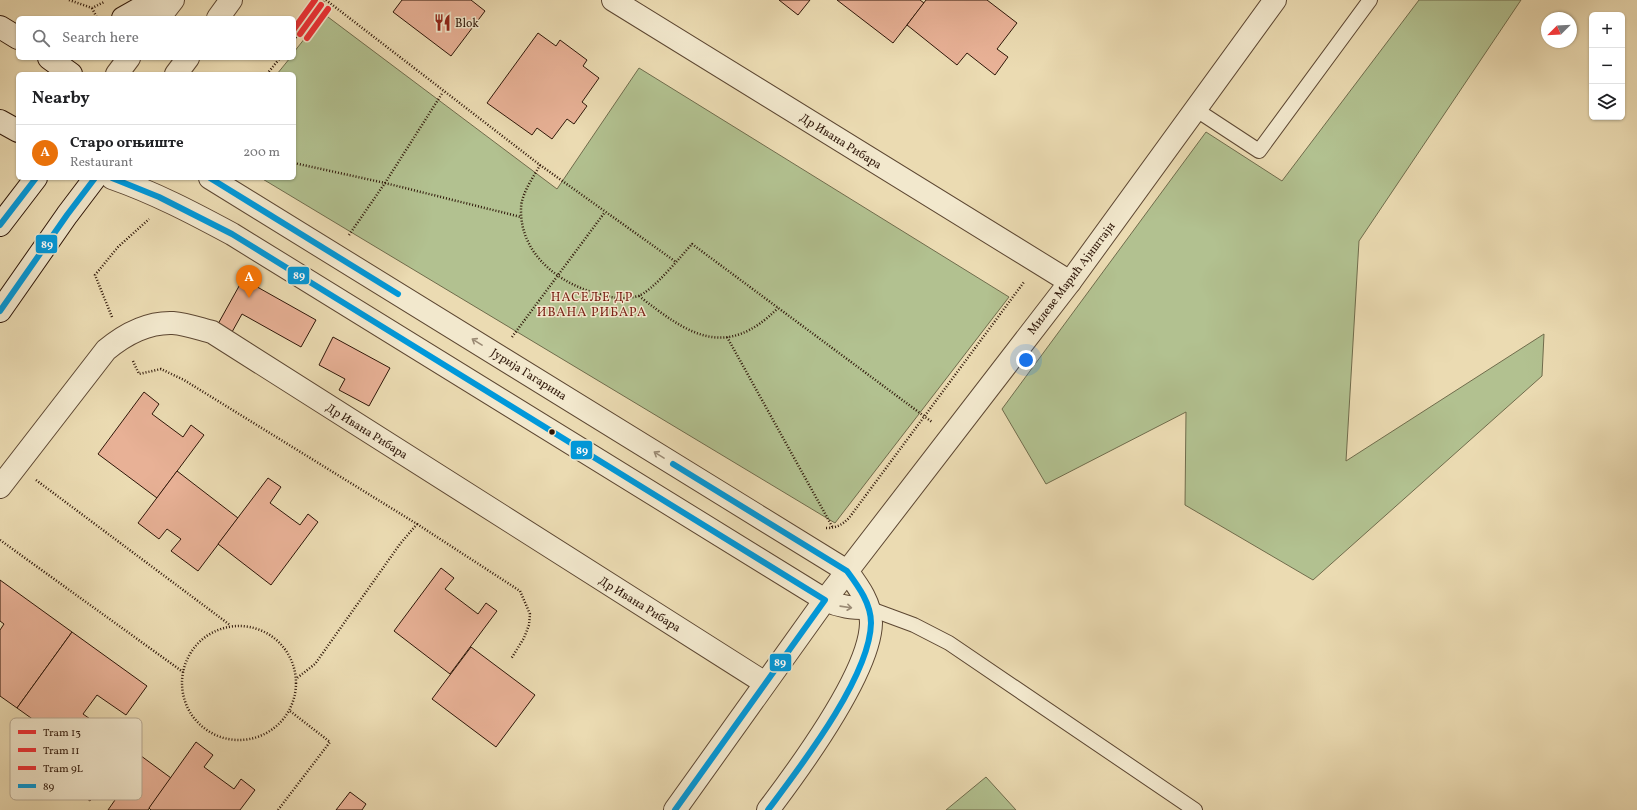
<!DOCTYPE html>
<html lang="en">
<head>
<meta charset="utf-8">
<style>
	:root { --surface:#fff; --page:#f6f6f6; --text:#202124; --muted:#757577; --line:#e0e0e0; --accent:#d93025 }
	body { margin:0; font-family:Vollkorn,serif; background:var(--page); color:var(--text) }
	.controls { position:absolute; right:12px; top:12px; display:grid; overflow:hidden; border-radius:6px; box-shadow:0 1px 3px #0004 }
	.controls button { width:36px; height:36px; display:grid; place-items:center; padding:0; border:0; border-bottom:1px solid var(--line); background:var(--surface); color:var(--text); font:20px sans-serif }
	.compass { position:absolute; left:1541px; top:12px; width:36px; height:36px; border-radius:50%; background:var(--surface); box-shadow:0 1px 3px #0004; rotate:246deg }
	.you { position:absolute; left:1026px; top:360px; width:14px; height:14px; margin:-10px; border:3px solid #fff; border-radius:50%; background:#1a73e8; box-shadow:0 0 0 6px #1a73e833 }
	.badge { display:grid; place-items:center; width:26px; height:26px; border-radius:50%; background:var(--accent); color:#fff; font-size:13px; font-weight:700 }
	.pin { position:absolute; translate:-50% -33px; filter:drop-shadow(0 1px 2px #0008) }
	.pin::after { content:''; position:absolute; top:21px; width:14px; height:12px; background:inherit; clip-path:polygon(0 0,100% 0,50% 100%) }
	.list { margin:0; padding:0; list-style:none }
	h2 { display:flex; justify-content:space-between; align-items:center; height:52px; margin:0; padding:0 16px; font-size:17px }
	h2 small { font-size:13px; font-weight:400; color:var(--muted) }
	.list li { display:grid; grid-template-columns:26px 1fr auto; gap:12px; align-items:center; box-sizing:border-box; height:56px; padding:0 16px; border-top:1px solid var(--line) }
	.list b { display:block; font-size:15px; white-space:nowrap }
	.list p { margin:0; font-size:13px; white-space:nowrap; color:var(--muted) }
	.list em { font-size:13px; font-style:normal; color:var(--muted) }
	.icon { flex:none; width:22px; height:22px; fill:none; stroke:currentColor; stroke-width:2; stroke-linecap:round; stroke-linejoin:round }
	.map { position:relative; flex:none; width:1637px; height:810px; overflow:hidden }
	.search { position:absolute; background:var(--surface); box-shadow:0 1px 3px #0004; left:16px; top:16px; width:280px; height:44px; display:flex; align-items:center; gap:10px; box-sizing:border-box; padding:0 14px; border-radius:6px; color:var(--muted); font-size:15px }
	.panel { position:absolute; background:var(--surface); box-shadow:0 1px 3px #0004; left:16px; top:72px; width:280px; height:108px; border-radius:6px }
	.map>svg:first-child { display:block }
	.green { fill:#b2c190; stroke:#706c4c }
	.building { fill:#e8b196; stroke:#2e1608 }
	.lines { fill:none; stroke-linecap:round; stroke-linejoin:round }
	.service-casing { stroke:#5d4732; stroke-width:16 }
	.minor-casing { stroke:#5d4732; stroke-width:24 }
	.tertiary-casing { stroke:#5d4732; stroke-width:24 }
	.secondary-casing { stroke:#2e1608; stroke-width:24 }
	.path { stroke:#2e1608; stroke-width:2.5; stroke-dasharray:1 2; stroke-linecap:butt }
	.service { stroke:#f2e8cd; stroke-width:14 }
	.minor { stroke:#f2e8cd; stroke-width:22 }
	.tertiary { stroke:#f2e8cd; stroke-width:22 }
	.secondary { stroke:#f2e8cd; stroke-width:22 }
	.bus-1-casing { stroke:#f2e8cd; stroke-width:9 }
	.bus-1 { stroke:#0098da; stroke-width:6 }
	.tram-1-casing { stroke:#f2e8cd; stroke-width:9 }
	.tram-2-casing { stroke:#f2e8cd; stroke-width:9 }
	.tram-3-casing { stroke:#f2e8cd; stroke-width:9 }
	.tram-1 { stroke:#ed3237; stroke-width:6 }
	.tram-2 { stroke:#ed3237; stroke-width:6 }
	.tram-3 { stroke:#ed3237; stroke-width:6 }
	.oneway { stroke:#9a8a74 }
	.bus-dot { fill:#2e1608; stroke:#f2e8cd; stroke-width:1.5 }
	.labels { text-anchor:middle; stroke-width:3; stroke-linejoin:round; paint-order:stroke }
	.poi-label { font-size:12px; fill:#2e1608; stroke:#f2e8cd; text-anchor:start }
	.street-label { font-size:12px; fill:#2e1608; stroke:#f2e8cd }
	.neighbourhood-label { font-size:13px; letter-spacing:1px; fill:#7a1f14; stroke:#f2e8cd }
	.key { fill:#f2e8cd; stroke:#b7a992; stroke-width:1 }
	.key-label { font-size:11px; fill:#2e1608 }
	.line-badge { stroke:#f2e8cd; stroke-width:1.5 }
	.badge-label { font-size:11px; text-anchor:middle; font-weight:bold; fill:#fff }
</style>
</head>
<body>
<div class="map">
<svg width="1637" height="810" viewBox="0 0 1637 810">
	<rect width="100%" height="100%" fill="#ebdbb2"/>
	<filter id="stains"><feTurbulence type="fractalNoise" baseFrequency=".005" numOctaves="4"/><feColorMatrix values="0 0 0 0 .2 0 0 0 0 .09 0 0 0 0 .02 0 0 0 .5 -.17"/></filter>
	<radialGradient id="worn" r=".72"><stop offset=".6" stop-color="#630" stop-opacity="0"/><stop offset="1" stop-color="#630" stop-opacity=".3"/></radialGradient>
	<g class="green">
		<polygon points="1419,0 1521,0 1359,241 1346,461 1544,334 1542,376 1313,580 1185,505 1186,412 1046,484 1002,409 1206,132 1282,181"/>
		<polygon points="324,14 557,189 639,68 1009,297 835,523 261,178 294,178 294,74 277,74 290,58 294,58 294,52"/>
		<polygon points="986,777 1016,810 946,810"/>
	</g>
	<g class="building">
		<polygon points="402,0 471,0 485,11 451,56 393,12"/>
		<polygon points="779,0 810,0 798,15"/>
		<polygon points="837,0 920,0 924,3 893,43"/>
		<polygon points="926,0 987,0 1017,23 997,49 1008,57 995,75 967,53 957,65 907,25"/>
		<polygon points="538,33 556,46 560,40 587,60 583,66 599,78 582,102 587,106 574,124 567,119 552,139 537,128 532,135 487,103"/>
		<polygon points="243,279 316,320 301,347 242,314 232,332 218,324"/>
		<polygon points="333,337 390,368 369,406 339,390 345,379 319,365"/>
		<polygon points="144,392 159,404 152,414 183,437 191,425 204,435 157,498 98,454"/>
		<polygon points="177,471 238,518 198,571 171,551 181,539 167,529 159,539 138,523"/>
		<polygon points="268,478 281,487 270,503 300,525 308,514 318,522 271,585 218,544"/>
		<polygon points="441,568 454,578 445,589 478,614 486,603 497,611 450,674 394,631"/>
		<polygon points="0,580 72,632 17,708 0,696 0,630 4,624 0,621"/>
		<polygon points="72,632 147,686 126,715 97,695 83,714 110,733 90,760 17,708"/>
		<polygon points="471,647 535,695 496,747 432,699"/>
		<polygon points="110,733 171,778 148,810 108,810 115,800 99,789 90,801 71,788"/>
		<polygon points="196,742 213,755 204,767 234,789 241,779 255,790 240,810 151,810 149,808"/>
		<polygon points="350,792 366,804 362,810 336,810"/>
	</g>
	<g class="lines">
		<defs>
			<g id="service">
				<polyline points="1195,109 1259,151 1370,0"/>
				<polyline points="868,608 914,625 949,643 1195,810"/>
			</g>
			<g id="minor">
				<polyline points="613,0 1070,282"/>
				<path d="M112 178C155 193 193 213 232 234L825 600C840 607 852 608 868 608"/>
				<path d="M210 178 847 571C858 586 871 603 871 623 870 673 799 769 768 810"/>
				<path d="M0 487 106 350C124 335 148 322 173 323 186 324 200 329 212 332L765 683"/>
				<polyline points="675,810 825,600 1070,282 1275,0"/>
			</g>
			<g id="tertiary">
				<polyline points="159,18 173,0"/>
				<polyline points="218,18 231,0"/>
				<polyline points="117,74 129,58"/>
				<polyline points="176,74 188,58"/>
			</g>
			<g id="secondary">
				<polyline points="123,18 155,0"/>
				<polyline points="0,27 18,38"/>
				<polyline points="49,58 71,74"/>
				<polyline points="0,121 18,131"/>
				<polyline points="0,225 36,178"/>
				<polyline points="0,311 67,215 95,178"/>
			</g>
		</defs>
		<use href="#service" class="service-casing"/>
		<use href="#minor" class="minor-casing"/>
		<use href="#tertiary" class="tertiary-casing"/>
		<use href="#secondary" class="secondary-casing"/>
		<g class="path">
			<polyline points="69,0 92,8 104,2"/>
			<polyline points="326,0 540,165 676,262"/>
			<polyline points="92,8 97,18"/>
			<polyline points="294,40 325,0"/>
			<polyline points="267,74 280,58"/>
			<polyline points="294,163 385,183 521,217"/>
			<path d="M540 165C533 178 521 194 521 209 520 254 559 284 599 294 612 298 624 300 638 296 652 292 681 256 692 244L932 422"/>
			<polyline points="349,235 385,183 443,92"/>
			<path d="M639 296C688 334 725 361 778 308"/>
			<polyline points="112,317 95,275 118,247 149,219"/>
			<polyline points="512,337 605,212"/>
			<polyline points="727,337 833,528"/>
			<polyline points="133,361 139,374 161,369 184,380 417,524 400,544 315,664 297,678"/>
			<polyline points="36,480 230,625"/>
			<polyline points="417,524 520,591 530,614 529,625 524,638 511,659"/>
			<path d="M826 528C836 528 842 525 849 518L1024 282"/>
			<polyline points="0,540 183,672"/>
			<circle cx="239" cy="683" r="57"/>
			<polyline points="278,810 330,742 290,711"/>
		</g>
		<use href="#service" class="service"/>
		<use href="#minor" class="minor"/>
		<use href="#tertiary" class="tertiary"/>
		<use href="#secondary" class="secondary"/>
		<defs>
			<g id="bus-1">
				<polyline points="112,178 159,197 232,234 825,600 675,810"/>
				<polyline points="210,178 398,294"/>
				<polyline points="0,225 36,178"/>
				<polyline points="0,311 67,215 95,178"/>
				<path d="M673 464 847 571C858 586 871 603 871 623 870 677 800 767 768 810"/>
			</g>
		</defs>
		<use href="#bus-1" class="bus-1-casing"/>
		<use href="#bus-1" class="bus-1"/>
		<defs>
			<polyline id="tram-1" points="294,29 315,0"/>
			<polyline id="tram-2" points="300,34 321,5"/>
			<polyline id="tram-3" points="307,38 328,9"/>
		</defs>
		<use href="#tram-1" class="tram-1-casing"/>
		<use href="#tram-2" class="tram-2-casing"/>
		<use href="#tram-3" class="tram-3-casing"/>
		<use href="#tram-1" class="tram-1"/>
		<use href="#tram-2" class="tram-2"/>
		<use href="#tram-3" class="tram-3"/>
	</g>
	<defs><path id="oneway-shaft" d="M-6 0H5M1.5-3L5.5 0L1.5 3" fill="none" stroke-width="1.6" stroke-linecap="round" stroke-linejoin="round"/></defs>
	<g class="oneway">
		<use href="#oneway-shaft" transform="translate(477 342) rotate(-148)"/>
		<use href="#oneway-shaft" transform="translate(659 455) rotate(-148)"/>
		<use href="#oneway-shaft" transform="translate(846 607) rotate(8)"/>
	</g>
	<defs>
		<symbol id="restaurant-bare" viewBox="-9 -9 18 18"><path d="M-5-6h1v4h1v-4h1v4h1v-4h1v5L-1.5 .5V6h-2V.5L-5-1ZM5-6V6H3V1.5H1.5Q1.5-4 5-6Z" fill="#8f2418" stroke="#f2e8cd" stroke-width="2.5" paint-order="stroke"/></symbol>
	</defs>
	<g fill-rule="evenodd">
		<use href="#restaurant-bare" x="430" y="10" width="25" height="25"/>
	</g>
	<circle class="bus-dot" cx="552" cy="432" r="3.5"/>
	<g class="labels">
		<g class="poi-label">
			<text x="455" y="27">Blok</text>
		</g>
		<g class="street-label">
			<text transform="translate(841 141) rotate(32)" y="4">Др Ивана Рибара</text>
			<text transform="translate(1071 278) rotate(-53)" y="4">Милеве Марић Ајнштајн</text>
			<text transform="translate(529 374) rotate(32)" y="4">Јурија Гагарина</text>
			<text transform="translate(367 431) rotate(32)" y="4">Др Ивана Рибара</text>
			<text transform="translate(640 604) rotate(32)" y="4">Др Ивана Рибара</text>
		</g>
		<g class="neighbourhood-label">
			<text x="592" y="301">НАСЕЉЕ ДР<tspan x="592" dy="15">ИВАНА РИБАРА</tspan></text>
		</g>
	</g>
	<rect x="10" y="718" width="132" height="82" rx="6" class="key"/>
	<rect x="18" y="730" width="18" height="4" fill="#ed3237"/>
	<rect x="18" y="748" width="18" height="4" fill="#ed3237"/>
	<rect x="18" y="766" width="18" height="4" fill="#ed3237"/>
	<rect x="18" y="784" width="18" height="4" fill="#0098da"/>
	<g class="key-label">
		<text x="43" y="736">Tram 13</text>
		<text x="43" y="754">Tram 11</text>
		<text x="43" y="772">Tram 9L</text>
		<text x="43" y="790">89</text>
	</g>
	<g class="line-badge">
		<rect x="35" y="234" width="23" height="20" rx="4" fill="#0098da"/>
		<rect x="287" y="266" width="23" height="19" rx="4" fill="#0098da"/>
		<rect x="570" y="440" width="23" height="20" rx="4" fill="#0098da"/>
		<rect x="769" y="653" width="23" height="19" rx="4" fill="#0098da"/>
	</g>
	<g class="badge-label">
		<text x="47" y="248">89</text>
		<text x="299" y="279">89</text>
		<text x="582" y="454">89</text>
		<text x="780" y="666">89</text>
	</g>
	<rect width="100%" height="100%" filter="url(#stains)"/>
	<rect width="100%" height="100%" fill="url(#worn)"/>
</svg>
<div class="controls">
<button>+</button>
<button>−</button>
<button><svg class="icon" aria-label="layers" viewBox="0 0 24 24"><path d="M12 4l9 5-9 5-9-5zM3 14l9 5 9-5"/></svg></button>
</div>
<svg class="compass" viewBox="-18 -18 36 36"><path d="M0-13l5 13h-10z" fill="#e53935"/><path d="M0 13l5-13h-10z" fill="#757577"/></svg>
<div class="you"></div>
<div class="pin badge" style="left:249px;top:298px;background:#e8710a">A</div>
<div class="search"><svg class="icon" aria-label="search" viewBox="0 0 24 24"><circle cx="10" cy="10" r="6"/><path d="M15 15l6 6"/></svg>Search here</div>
<section class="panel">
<h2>Nearby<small></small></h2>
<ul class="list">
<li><span class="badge" style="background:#e8710a">A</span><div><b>Старо огњиште</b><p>Restaurant</p></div><em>200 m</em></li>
</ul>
</section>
</div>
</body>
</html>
